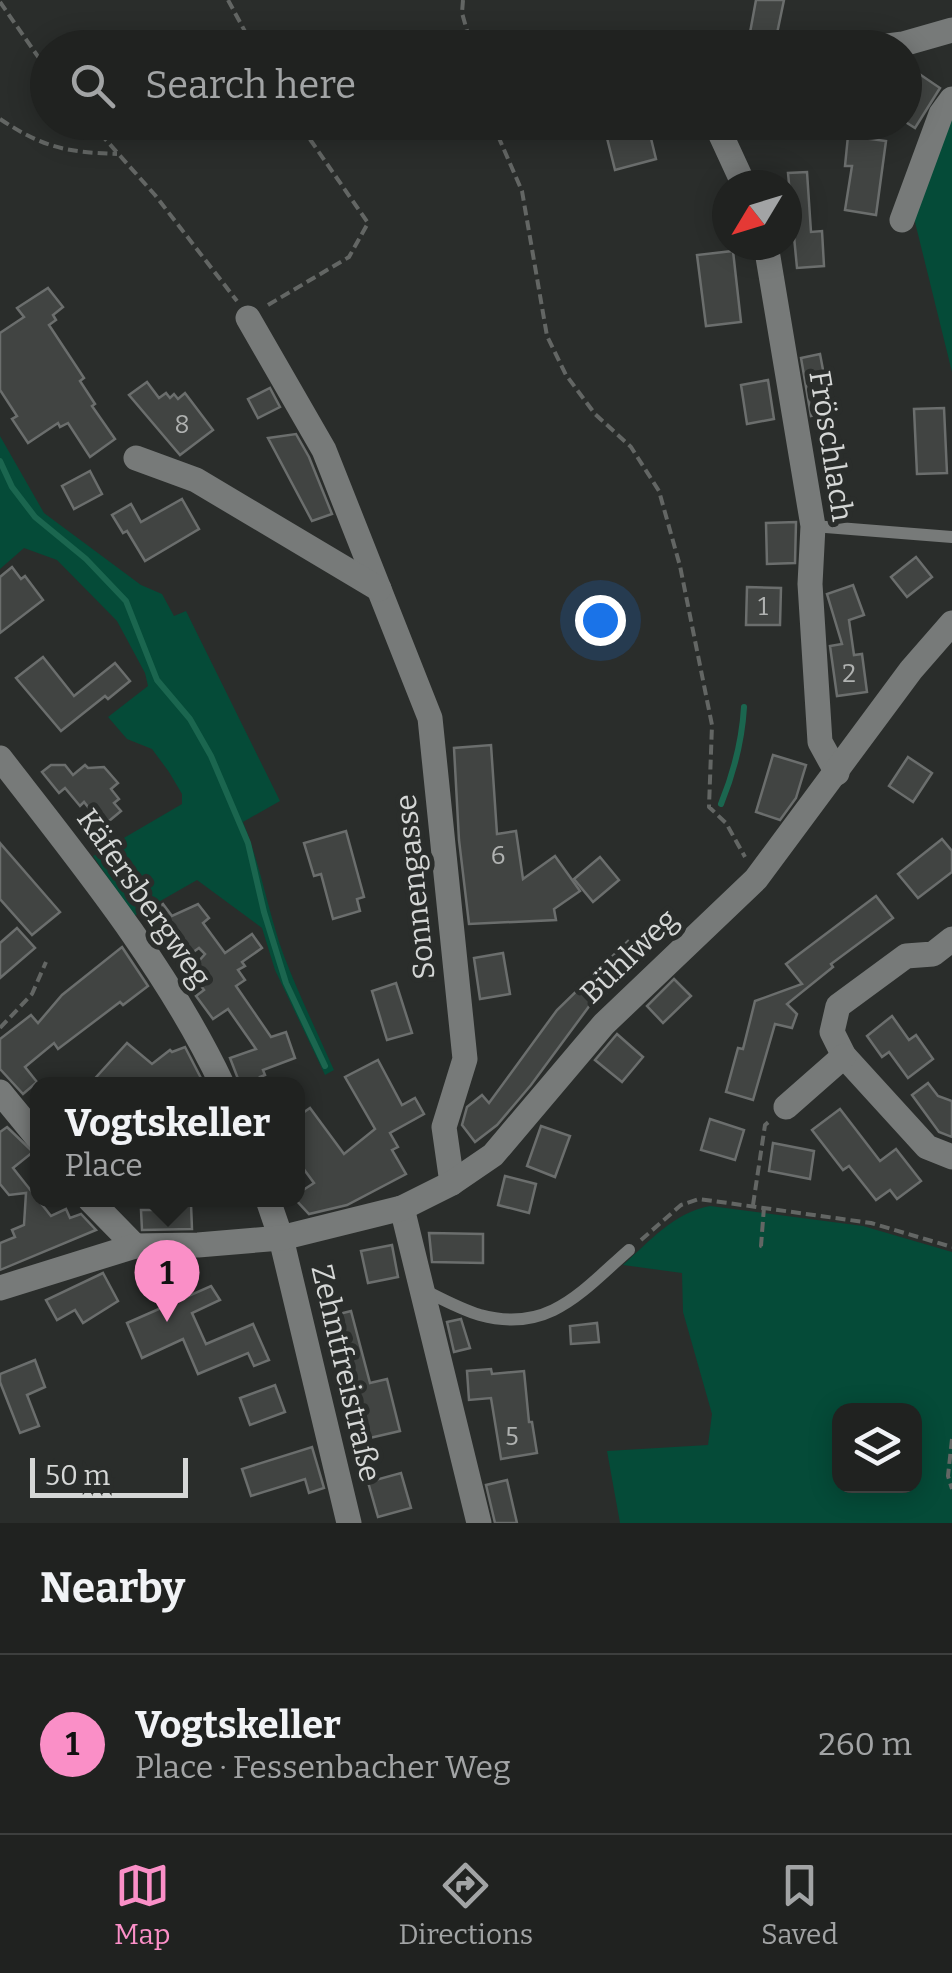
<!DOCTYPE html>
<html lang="en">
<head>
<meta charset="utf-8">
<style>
	:root { --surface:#202220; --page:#282a29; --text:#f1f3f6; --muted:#a2a4a5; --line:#3d3f3e; --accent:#fa8fc7 }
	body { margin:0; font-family:Bitter,serif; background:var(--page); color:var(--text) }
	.controls { position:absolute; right:30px; bottom:30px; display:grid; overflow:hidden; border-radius:20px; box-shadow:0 5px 25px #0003 }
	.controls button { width:90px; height:90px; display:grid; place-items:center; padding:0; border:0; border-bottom:2px solid var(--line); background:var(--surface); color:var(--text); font:50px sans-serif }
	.compass { position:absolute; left:712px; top:170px; width:90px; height:90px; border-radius:50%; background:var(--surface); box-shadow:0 5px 25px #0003; rotate:232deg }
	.scale { position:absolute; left:30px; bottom:25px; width:158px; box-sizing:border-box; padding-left:10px; border:5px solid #d5d7d6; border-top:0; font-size:28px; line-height:35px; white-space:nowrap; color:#d5d7d6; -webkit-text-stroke:8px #2a2d2b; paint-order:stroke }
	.you { position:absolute; left:600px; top:620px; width:35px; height:35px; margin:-25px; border:8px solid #fff; border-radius:50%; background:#1a73e8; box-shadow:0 0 0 15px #1a73e833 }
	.badge { display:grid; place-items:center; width:65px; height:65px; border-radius:50%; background:var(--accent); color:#111; font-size:32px; font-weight:700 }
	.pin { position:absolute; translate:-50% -82px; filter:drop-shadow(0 2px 5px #0008) }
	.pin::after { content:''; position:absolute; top:52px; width:35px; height:30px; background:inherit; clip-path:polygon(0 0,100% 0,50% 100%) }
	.popup { position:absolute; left:30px; top:1077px; width:275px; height:130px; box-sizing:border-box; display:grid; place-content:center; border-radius:20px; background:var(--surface); filter:drop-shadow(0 2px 8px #0005); font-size:32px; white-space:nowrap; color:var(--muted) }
	.popup b { font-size:38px; color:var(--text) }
	.popup::after { content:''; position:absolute; left:50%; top:100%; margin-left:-20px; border:20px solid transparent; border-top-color:var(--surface) }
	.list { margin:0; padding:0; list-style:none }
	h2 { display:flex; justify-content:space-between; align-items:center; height:130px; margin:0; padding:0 40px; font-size:42px }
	h2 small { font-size:32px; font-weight:400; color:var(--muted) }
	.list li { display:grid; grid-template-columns:65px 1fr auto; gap:30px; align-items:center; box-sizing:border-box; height:180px; padding:0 40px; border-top:2px solid var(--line) }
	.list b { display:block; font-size:38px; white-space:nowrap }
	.list p { margin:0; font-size:32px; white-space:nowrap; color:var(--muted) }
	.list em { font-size:32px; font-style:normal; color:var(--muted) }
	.icon { flex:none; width:55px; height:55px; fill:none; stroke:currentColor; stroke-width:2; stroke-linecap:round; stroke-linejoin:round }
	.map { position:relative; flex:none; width:952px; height:1523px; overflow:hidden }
	.search { position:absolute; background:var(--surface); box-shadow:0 5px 25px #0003; left:30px; right:30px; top:30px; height:110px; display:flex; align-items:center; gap:25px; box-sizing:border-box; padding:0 35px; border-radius:55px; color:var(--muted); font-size:38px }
	.sheet { height:310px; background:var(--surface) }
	nav { display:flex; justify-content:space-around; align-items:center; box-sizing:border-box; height:140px; border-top:2px solid var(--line); background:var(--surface); font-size:28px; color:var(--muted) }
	nav a { display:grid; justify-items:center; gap:5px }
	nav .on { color:var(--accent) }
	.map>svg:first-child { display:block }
	.green { fill:#054b38; fill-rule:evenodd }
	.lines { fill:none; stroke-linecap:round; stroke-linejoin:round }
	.stream { stroke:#1b664f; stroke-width:6 }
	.building { fill:#414442; stroke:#6b6e6d; stroke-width:2.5 }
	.path { stroke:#636664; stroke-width:4; stroke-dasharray:10 5; stroke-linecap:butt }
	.lane { stroke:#777a79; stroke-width:12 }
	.street { stroke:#777a79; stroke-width:25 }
	.secondary { stroke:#777a79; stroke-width:25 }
	.labels { text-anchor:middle; stroke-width:10; stroke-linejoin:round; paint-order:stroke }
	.number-label { font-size:25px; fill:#b0b2b1 }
	.street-label { font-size:30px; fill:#d5d7d6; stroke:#2a2d2b }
</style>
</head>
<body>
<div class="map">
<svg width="952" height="1523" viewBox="0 0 952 1523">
	<rect width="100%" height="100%" fill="#2a2d2b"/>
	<g class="green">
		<polygon points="952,117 952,372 913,214"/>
		<path d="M0 436 44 513 141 585 162 594 174 616 186 611 280 801 243 822C261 866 268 912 284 956 299 995 317 1032 334 1070L325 1075 275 970 262 928 197 880 134 916 93 856 182 804V794L169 772 152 749 127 739 108 717 148 686 145 673 117 621 57 560 24 548 0 569Z"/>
		<path d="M710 1206 863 1226 952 1252V1523H620L607 1451 708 1445 712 1414 683 1312 682 1273 623 1265C650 1241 673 1213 710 1206ZM840 1410H914V1486H840Z"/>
	</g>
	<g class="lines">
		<g class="stream">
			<polyline points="0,461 12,487 35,517 86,559 126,601 157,680 190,719 211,756 248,843 264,912 286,983 325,1066"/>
			<path d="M721 804C734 772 742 742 744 707"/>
		</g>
	</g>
	<g class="building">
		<polygon points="756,0 784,0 775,43 749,38"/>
		<polygon points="912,69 940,88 915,128 904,121 904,81"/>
		<polygon points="603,122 647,122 656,159 615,170"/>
		<polygon points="848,136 886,141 876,215 845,210 852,166 845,166"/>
		<polygon points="807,172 811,232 822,231 824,266 797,268 788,173"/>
		<polygon points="733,251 741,322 706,326 697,255"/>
		<polygon points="48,288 63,307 53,315 56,320 49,325 84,378 80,381 95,404 92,406 115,439 90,457 68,423 60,427 58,423 28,443 12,419 17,416 0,390 0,333 24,317 17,308"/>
		<polygon points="820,354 831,412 811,416 801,358"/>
		<polygon points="768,380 774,419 747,424 741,385"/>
		<polygon points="147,382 159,398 166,393 170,398 174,394 178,399 185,393 213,430 180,455 129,395"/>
		<polygon points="270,388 280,407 258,418 248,399"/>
		<polygon points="944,408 947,473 917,474 914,409"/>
		<polygon points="296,434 309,457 332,514 312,521 268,438"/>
		<polygon points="90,471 102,494 74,509 62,486"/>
		<polygon points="182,499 199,529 145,561 127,531 123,533 112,515 131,504 141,522"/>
		<polygon points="796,522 795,563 767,564 766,523"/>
		<polygon points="916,557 932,577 907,597 891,577"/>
		<polygon points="12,567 21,579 25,576 43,600 0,633 0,577"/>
		<polygon points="853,585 864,615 849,620 854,655 862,654 867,692 837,696 830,646 842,644 827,594"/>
		<polygon points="747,587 781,588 780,625 746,625"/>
		<polygon points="43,657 74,696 115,663 130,681 108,699 105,696 61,731 16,678"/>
		<polygon points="491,745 497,834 516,831 523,879 555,856 580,891 554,909 556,920 469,924 459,840 454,748"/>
		<polygon points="773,755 806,765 796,798 780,820 756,812"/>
		<polygon points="908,757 932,773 913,802 889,786"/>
		<polygon points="51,765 65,765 73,775 85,765 88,768 104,767 118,783 111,789 119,799 114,803 121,811 103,826 84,802 80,806 65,788 59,793 42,772"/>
		<polygon points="346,831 364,897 357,899 360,911 333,919 321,874 314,876 304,843"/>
		<polygon points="942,839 952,851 952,872 918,898 898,874"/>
		<polygon points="0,843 60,912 32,935 0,899"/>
		<polygon points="600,857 619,880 593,902 574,879"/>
		<polygon points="876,896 893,918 831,964 833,967 787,1004 797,1014 792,1028 775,1024 753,1100 726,1092 738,1048 743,1049 755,1001 802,984 786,964"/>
		<polygon points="163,904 172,916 198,904 209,918 203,923 225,953 252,934 262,948 242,962 245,966 238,970 245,980 236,986 271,1037 286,1032 295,1058 263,1070 265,1075 260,1077 263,1084 240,1084 230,1058 256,1049 228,1009 213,1019 196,996 204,990 190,971 205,954 199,948 182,960 149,915"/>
		<polygon points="17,928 35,948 0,978 0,943"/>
		<polygon points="628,941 643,957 596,1003 593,1001 531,1085 497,1125 475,1142 462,1125 467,1107 482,1095 489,1103 557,1010"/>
		<polygon points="122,947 148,986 123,1005 120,1002 58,1049 54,1043 25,1067 37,1082 23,1094 0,1069 0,1039 31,1015 38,1023 62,995"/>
		<polygon points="503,953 510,994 480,999 474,958"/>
		<polygon points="674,979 691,996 663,1023 647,1006"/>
		<polygon points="396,983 412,1033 387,1040 372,991"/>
		<polygon points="892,1016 909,1040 916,1035 933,1059 908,1078 889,1052 882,1057 867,1036"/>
		<polygon points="617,1034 643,1057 622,1082 595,1060"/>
		<polygon points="127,1043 152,1064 170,1050 172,1052 185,1047 204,1084 90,1084"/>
		<polygon points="378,1060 402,1105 415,1098 424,1114 390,1133 398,1147 392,1150 406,1174 347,1205 309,1214 296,1200 297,1194 314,1183 297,1160 297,1117 310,1108 344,1154 375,1129 345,1077"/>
		<polygon points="928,1083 938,1096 952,1101 952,1137 939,1132 912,1095"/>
		<polygon points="840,1109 880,1161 896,1149 921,1181 897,1199 890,1190 876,1200 849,1166 843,1170 812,1130"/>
		<polygon points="710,1119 744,1130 735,1160 701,1150"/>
		<polygon points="541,1126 570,1136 555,1177 527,1166"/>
		<polygon points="7,1127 33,1152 13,1168 51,1216 66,1209 70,1218 81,1214 96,1230 0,1270 0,1243 15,1237 12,1230 24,1225 26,1193 9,1195 0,1184 0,1132"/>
		<polygon points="773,1143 814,1151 810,1179 769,1171"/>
		<polygon points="505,1176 536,1184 529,1213 498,1205"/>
		<polygon points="164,1204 191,1204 192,1229 142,1230 141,1210 165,1210"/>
		<polygon points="429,1233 483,1234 483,1263 432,1262"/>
		<polygon points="392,1245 398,1277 368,1283 361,1251"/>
		<polygon points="103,1273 118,1301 83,1323 75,1310 57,1320 46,1300"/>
		<polygon points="211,1286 220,1300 192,1313 206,1344 253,1324 269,1360 254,1366 248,1353 198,1374 183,1339 142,1358 127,1323"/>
		<polygon points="351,1311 370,1383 387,1379 400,1431 361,1440 345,1376 338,1378 323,1318"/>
		<polygon points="461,1319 470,1348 454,1352 447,1322"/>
		<polygon points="597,1323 599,1342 571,1344 570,1326"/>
		<polygon points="35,1360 45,1387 27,1395 39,1426 20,1433 0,1382 0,1374"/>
		<polygon points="491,1369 492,1374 524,1371 529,1422 532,1422 537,1453 501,1459 491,1398 469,1400 467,1371"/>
		<polygon points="275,1385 285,1412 250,1425 240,1398"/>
		<polygon points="312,1447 324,1488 309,1493 305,1479 251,1496 242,1469"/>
		<polygon points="401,1473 411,1508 378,1517 368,1482"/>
		<polygon points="507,1480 517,1523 495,1523 486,1485"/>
	</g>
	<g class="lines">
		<g class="path">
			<polyline points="228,0 254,48"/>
			<polyline points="463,0 462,13 472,48"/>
			<polyline points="0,2 48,71"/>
			<path d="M0 119C44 148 66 152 117 154"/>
			<polyline points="90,122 155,195 237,301"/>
			<polyline points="492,122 522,191 547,336 566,375 595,414 631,447 659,491 680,566 712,725 709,807 726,823 745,857"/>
			<polyline points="268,305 349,257 368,223 298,122"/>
			<polyline points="0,1028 32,994 46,962"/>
			<polyline points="753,1205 765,1125 771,1120"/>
			<polyline points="764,1207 761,1246 764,1247"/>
			<polyline points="641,1240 681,1205 699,1199 871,1223 952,1247"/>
			<polyline points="952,1439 948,1476 952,1489"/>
		</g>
		<g class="lane">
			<polyline points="813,526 952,537"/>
			<path d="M422 1289C440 1298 460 1309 480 1315 549 1334 582 1291 629 1250"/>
		</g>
		<g class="street">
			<polyline points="872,48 903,44 952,30"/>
			<polyline points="715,122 744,185"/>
			<polyline points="902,220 941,114 952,99"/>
			<polyline points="766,245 813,526 810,584 820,742 837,773"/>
			<polyline points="248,318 324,450 430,718 465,1059 444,1127 452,1183"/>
			<polyline points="136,458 196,480 379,589"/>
			<path d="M0 758C80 861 166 966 222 1084"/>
			<polyline points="952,939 933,954 906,956 838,1006 832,1032 844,1056 927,1147 952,1157"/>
			<polyline points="0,1092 37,1137"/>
			<polyline points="786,1107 844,1056"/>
			<polyline points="90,1200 135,1246"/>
			<polyline points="268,1200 281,1238 349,1523"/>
			<polyline points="402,1208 479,1523"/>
		</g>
		<polyline class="secondary" points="0,1288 135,1246 198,1245 281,1238 402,1208 452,1183 493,1155 604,1024 756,879 911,670 952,623"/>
	</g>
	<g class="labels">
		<g class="number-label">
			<text x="182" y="433">8</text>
			<text x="763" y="615">1</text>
			<text x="849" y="682">2</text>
			<text x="498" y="864">6</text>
			<text x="512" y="1445">5</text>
		</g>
		<g class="street-label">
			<text transform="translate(831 446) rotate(81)" y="10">Fröschlach</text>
			<text transform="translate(415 887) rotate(-96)" y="10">Sonnengasse</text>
			<text transform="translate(144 898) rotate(55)" y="10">Käfersbergweg</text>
			<text transform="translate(629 956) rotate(-44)" y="10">Bühlweg</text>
			<text transform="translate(346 1373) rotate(77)" y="10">Zehntfreistraße</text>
		</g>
	</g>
</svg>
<div class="controls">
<button><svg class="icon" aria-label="layers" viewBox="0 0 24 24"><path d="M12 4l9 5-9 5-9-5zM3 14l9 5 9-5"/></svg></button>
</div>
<svg class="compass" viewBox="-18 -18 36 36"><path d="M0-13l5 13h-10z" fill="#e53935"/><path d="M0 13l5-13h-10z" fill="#a2a4a5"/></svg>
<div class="scale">50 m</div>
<div class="you"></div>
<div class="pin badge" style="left:167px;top:1322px">1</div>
<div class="popup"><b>Vogtskeller</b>Place</div>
<div class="search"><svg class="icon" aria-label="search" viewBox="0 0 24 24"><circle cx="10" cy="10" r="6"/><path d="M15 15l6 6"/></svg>Search here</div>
</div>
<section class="sheet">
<h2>Nearby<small></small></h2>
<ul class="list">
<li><span class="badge">1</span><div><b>Vogtskeller</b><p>Place · Fessenbacher Weg</p></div><em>260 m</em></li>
</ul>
</section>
<nav>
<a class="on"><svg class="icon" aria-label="map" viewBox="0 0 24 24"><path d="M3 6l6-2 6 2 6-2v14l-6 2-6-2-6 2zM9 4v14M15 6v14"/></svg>Map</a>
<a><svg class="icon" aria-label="directions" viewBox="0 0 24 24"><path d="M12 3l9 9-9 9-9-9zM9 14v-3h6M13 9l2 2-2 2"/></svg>Directions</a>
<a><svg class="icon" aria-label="saved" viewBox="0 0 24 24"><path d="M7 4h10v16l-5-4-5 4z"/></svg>Saved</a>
</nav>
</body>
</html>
